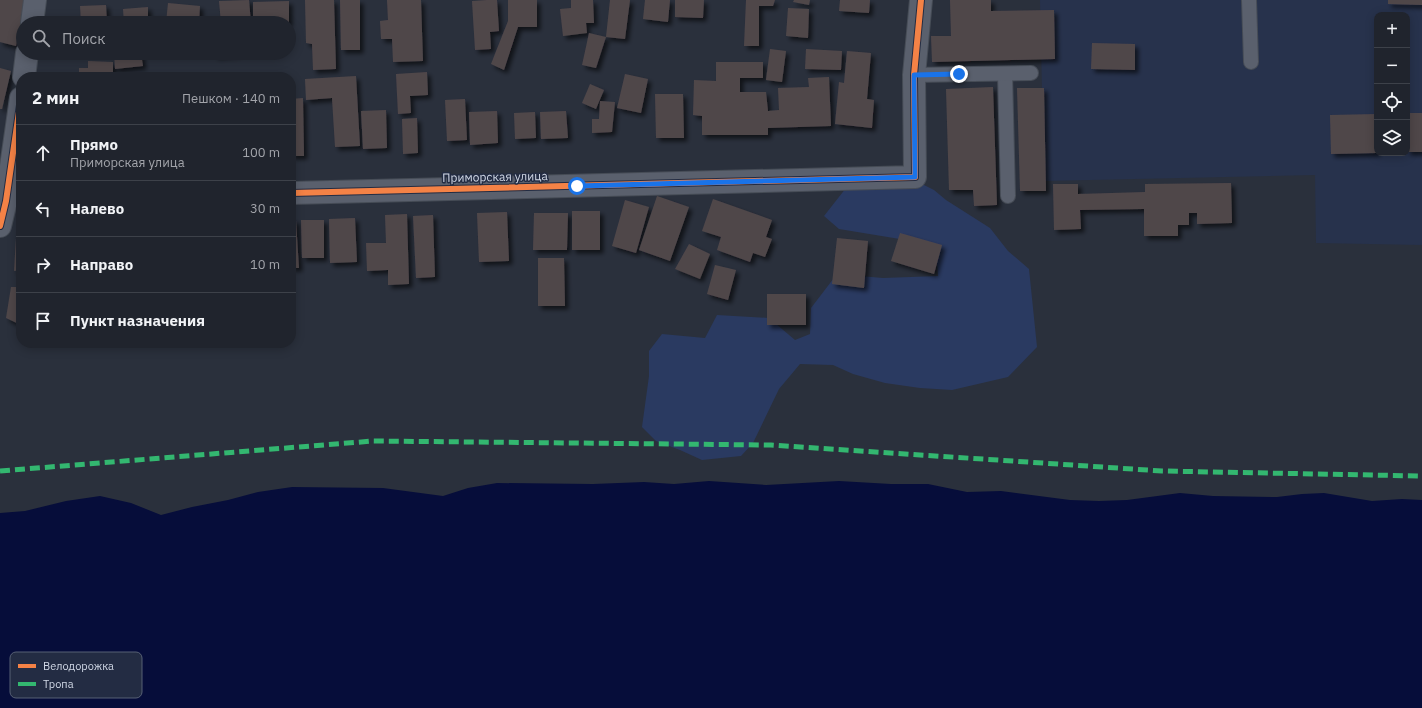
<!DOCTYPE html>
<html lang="ru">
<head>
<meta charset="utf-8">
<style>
	:root { --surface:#20242d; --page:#282c35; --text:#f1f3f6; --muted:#a2a4aa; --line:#3d4149 }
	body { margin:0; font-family:"IBM Plex Sans",sans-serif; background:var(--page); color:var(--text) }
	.controls { position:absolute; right:12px; top:12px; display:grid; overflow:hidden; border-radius:8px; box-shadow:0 2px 10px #0003 }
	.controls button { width:36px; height:36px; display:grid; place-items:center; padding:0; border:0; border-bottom:1px solid var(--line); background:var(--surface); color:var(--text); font:20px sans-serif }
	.stop { position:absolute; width:12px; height:12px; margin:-9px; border:3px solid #1a73e8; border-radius:50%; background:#fff }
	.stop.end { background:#1a73e8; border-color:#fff; box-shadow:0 1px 4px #0008 }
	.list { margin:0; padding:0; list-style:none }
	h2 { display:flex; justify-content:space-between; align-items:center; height:52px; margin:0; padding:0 16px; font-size:17px }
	h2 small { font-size:13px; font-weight:400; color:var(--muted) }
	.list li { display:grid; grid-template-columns:26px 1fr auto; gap:12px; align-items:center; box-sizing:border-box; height:56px; padding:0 16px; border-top:1px solid var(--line) }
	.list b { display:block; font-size:15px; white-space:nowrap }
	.list p { margin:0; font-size:13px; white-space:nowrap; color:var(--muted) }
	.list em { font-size:13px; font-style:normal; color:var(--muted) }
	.icon { flex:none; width:22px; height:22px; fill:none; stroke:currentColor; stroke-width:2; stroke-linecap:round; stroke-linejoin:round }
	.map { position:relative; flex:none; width:1422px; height:708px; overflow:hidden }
	.search { position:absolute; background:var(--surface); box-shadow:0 2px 10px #0003; left:16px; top:16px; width:280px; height:44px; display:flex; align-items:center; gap:10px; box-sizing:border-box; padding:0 14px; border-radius:22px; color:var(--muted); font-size:15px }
	.panel { position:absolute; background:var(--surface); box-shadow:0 2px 10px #0003; left:16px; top:72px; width:280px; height:276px; border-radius:16px }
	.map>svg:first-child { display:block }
	.built { fill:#27324c; fill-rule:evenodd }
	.green { fill:#2a3a61 }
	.water { fill:#060d3a }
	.building { fill:#50474a; filter:url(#shadow) }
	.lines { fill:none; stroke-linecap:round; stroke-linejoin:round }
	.lane-casing { stroke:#464c56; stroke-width:16 }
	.street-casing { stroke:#464c56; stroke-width:24 }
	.lane { stroke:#5a606d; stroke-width:14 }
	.street { stroke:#5a606d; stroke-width:22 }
	.quiet { stroke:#33b770; stroke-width:5; stroke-dasharray:10 5; stroke-linecap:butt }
	.cycleway-casing { stroke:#232c43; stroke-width:8 }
	.cycleway { stroke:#f48246; stroke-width:6 }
	.route { stroke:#1a73e8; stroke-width:5 }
	.labels { text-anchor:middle; stroke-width:3; stroke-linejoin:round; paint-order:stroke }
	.street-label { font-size:12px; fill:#d1d8e6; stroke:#232c43 }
	.key { fill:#232c43; stroke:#576074; stroke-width:1 }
	.key-label { font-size:11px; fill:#d1d8e6 }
</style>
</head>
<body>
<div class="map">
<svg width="1422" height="708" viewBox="0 0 1422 708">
	<defs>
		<filter id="shadow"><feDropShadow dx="3.5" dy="3.5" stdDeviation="2" flood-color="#0009"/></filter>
	</defs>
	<rect width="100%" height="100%" fill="#2a303c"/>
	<path class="built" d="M1040 0H1422V245L1316 243 1315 175 1044 181ZM1377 15H1407V153H1377Z"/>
	<polygon class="green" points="908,177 934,190 946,200 990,228 1008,251 1029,269 1037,347 1008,377 952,390 920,388 885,383 853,374 833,365 800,364 779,389 753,443 741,456 702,460 680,450 656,441 642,427 649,376 649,351 662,334 705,338 717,315 769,318 795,340 810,334 811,308 837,274 883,278 938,276 937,263 918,242 839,229 824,216 846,188"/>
	<polygon class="water" points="709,481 766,485 839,481 891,484 928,484 967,492 1001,491 1070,500 1099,501 1127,500 1180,493 1213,496 1277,497 1302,494 1324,493 1372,501 1402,499 1422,500 1422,708 0,708 0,513 25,511 66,501 100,496 131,503 161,515 192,507 228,500 258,492 292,487 383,488 443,496 468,488 497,483 593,484 644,482 674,484"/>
	<g class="building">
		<polygon points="0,0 26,0 16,46 0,42"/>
		<polygon points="249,0 251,23 221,23 219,1"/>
		<polygon points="305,0 334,0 336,69 313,70 312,44 306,43"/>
		<polygon points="340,0 360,0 360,50 341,50"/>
		<polygon points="387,0 421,0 423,61 393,62 392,39 381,39 380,21 388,20"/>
		<polygon points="487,0 497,0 499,31 490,32 491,49 475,50 472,1"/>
		<polygon points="508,0 537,0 537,27 518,27 504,70 491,64 508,21"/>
		<polygon points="571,0 593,0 594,23 586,23 587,33 563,36 560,9 571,8"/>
		<polygon points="610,0 630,0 625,39 606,37"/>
		<polygon points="645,0 670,0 668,22 643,19"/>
		<polygon points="675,0 704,0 703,18 675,17"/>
		<polygon points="746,0 775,0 773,6 759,6 759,46 744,46"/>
		<polygon points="794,0 810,0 809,5 793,2"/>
		<polygon points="840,0 870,0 869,13 839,11"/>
		<polygon points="950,0 991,0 991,11 1054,10 1055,59 932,62 931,36 951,36"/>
		<polygon points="1388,0 1422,0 1422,5 1388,4"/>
		<polygon points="289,1 289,23 253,23 253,2"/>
		<polygon points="168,3 200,6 199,23 166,23"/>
		<polygon points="106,5 107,23 81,23 80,6"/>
		<polygon points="148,7 148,17 159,16 160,23 124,23 123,9"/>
		<polygon points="788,8 809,9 808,38 786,36"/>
		<polygon points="589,33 606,37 596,68 582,65"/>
		<polygon points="1092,43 1135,44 1135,70 1091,69"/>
		<polygon points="770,49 786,51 782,82 766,80"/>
		<polygon points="806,49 842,51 841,70 805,69"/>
		<polygon points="847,51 871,53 867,99 874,100 872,128 835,124 839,82 844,83"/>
		<polygon points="114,53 141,53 143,66 115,69"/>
		<polygon points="214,53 238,53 238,54 215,56"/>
		<polygon points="88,61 113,62 113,77 79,77 79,68 88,68"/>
		<polygon points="716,62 763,62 763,78 740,78 740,92 766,92 768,111 779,110 778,88 809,87 808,78 829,77 831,126 768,128 768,135 702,135 702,116 693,115 694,80 716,81"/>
		<polygon points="0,68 11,71 2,109 0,109"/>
		<polygon points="427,72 428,95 410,96 411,113 398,114 396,74"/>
		<polygon points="625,74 648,79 641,113 617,108"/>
		<polygon points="356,76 360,146 335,147 332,98 306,100 305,79"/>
		<polygon points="590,84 604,90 596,109 582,103"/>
		<polygon points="993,87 997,205 974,206 973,190 949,190 946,89"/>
		<polygon points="1017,88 1044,88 1046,191 1020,191"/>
		<polygon points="655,94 683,94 684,138 656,138"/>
		<polygon points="303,98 304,156 291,156 291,99"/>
		<polygon points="465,99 467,140 447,141 445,100"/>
		<polygon points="600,101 615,102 612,132 592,133 592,119 599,119"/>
		<polygon points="386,110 387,148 363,149 361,111"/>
		<polygon points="497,111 498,143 470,145 469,112"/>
		<polygon points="566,111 568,138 541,139 540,112"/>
		<polygon points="535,112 536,138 515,139 514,113"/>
		<rect x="1407" y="113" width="15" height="39"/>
		<polygon points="1377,114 1377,153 1331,154 1330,115"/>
		<polygon points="417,118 418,153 403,154 402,119"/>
		<polygon points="1231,183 1232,223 1197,224 1197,213 1189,213 1189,225 1178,225 1178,236 1144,236 1144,209 1080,210 1081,229 1054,230 1053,184 1078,184 1078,194 1145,192 1145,184"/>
		<polygon points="657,196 689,207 670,261 639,250"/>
		<polygon points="713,199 772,220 766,237 772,239 765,257 753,253 750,262 717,250 721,237 702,231"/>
		<polygon points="625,200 649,207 636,253 612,246"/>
		<rect x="572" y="211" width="28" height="39"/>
		<polygon points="507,212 509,261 479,262 477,213"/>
		<polygon points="534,213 568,213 567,250 533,250"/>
		<polygon points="407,214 409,284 388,285 388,270 367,271 366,243 386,243 385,215"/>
		<polygon points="433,215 435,277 416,278 413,216"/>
		<polygon points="355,218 357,262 330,263 329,219"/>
		<polygon points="291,220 296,220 299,268 291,268"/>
		<polygon points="301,220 324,220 324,258 302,258"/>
		<polygon points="17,221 21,221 21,270 14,271"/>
		<polygon points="900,233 942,245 934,274 891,261"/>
		<polygon points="837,238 868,241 864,288 832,284"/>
		<polygon points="689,244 710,254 700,279 675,269"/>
		<polygon points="538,258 564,258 565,306 538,306"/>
		<polygon points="715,265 736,270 728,300 707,294"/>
		<polygon points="11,287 21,287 21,325 6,318"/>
		<rect x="767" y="294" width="39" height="31"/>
	</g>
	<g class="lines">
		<defs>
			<g id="lane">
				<polyline points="1249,0 1251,62"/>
				<polyline points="1005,74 1008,196"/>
				<polyline points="914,75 1031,73"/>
			</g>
			<g id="street">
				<polyline points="32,23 35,0"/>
				<polyline points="24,77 27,53"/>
				<polyline points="291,193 915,177 914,75 921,0"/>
				<polyline points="0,226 6,201 21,98"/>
			</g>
		</defs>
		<use href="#lane" class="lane-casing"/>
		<use href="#street" class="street-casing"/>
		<use href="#lane" class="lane"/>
		<use href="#street" class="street"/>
		<polyline class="quiet" points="0,471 373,441 771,445 1162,471 1422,476"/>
		<defs>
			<g id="cycleway">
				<polyline points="291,193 915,177 914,75 921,0"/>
				<polyline points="0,226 6,201 21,98"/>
			</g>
		</defs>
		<use href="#cycleway" class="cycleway-casing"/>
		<use href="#cycleway" class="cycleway"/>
	</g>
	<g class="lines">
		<polyline class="route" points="577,186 915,177 914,75 959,74"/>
	</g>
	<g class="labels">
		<g class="street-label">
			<text transform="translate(495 177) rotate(-1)" y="4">Приморская улица</text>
		</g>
	</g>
	<rect x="10" y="652" width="132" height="46" rx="6" class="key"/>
	<rect x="18" y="664" width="18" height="4" fill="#f48246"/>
	<rect x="18" y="682" width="18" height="4" fill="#33b770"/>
	<g class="key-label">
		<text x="43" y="670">Велодорожка</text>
		<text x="43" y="688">Тропа</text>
	</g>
</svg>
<div class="controls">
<button>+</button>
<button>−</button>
<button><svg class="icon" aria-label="locate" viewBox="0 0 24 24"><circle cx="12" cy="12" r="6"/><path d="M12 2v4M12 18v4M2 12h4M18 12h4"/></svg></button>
<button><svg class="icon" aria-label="layers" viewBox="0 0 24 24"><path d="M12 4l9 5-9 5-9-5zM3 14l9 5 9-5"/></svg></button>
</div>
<div class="stop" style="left:577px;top:186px"></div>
<div class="stop end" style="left:959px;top:74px"></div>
<div class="search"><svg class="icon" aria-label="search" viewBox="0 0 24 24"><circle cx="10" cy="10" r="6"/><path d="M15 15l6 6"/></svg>Поиск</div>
<section class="panel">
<h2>2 мин<small>Пешком · 140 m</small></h2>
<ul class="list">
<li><svg class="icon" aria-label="ahead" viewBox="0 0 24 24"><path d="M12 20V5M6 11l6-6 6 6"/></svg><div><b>Прямо</b><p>Приморская улица</p></div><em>100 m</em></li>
<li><svg class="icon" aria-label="left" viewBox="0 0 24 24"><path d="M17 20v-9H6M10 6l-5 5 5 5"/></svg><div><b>Налево</b></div><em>30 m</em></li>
<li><svg class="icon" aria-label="right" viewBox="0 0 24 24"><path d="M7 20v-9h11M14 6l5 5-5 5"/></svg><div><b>Направо</b></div><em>10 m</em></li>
<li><svg class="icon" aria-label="arrive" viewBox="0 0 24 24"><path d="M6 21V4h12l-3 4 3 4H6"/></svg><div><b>Пункт назначения</b></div></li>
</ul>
</section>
</div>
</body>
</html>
